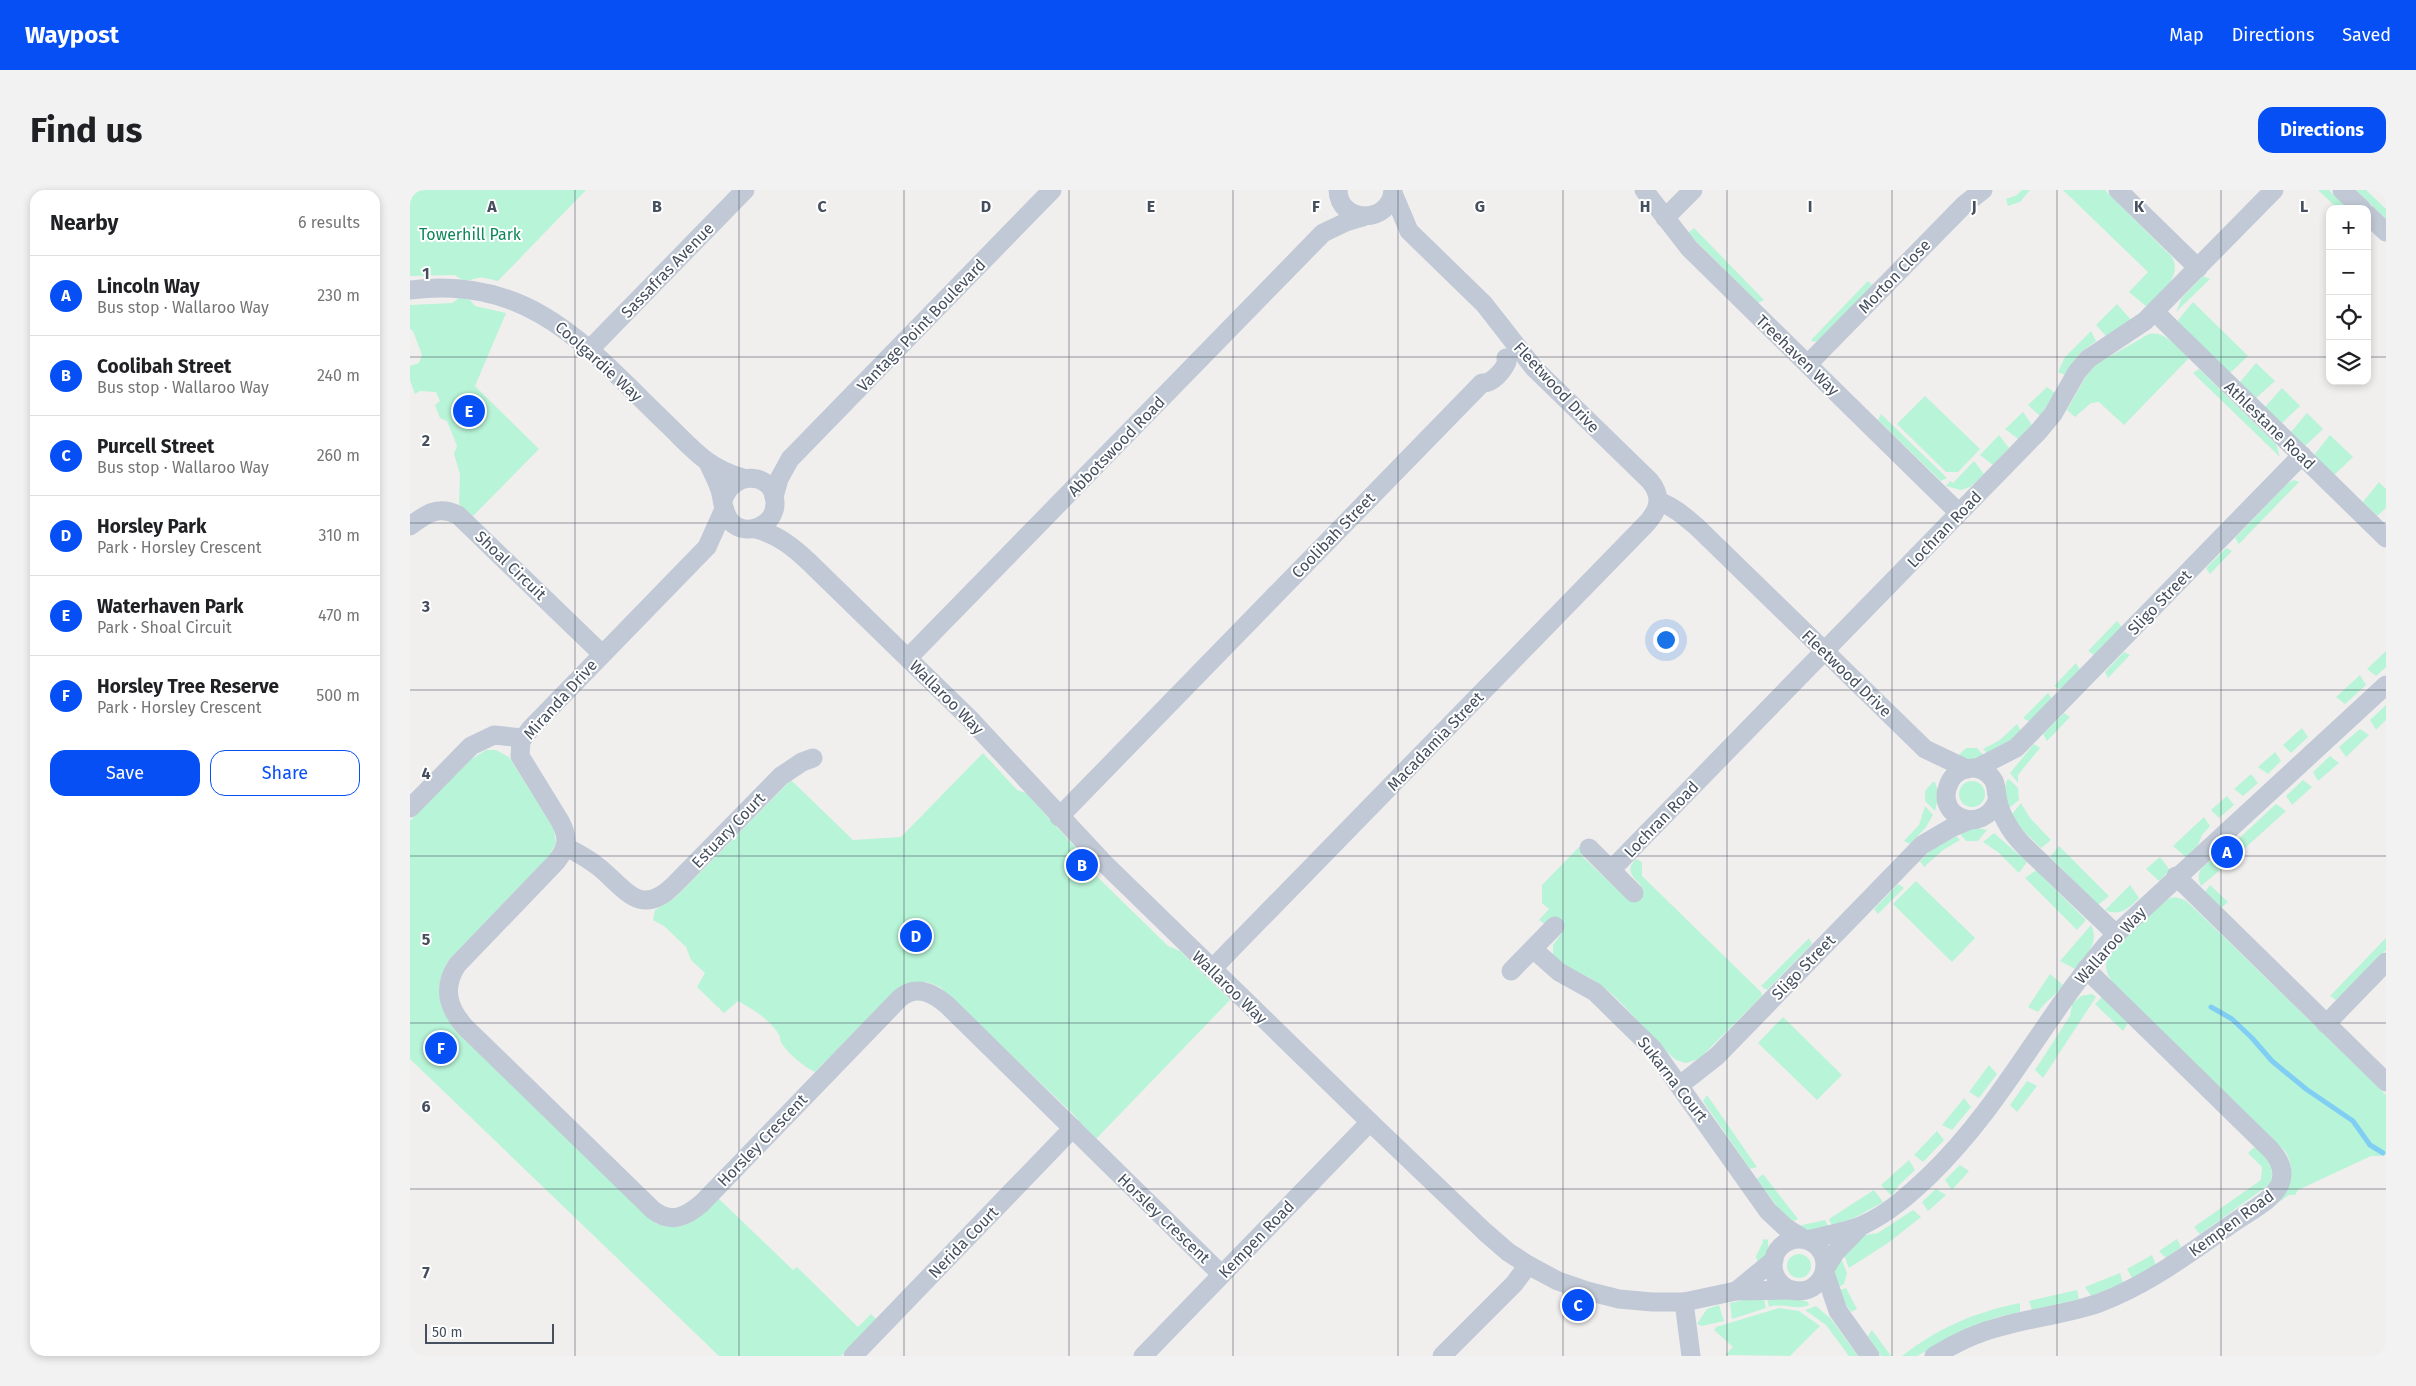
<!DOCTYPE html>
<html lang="en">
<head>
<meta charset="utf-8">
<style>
	:root { --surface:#fff; --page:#f2f2f2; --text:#202124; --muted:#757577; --line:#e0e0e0; --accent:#064ff4 }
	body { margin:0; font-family:"Fira Sans",sans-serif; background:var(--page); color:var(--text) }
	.controls { position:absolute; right:15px; top:15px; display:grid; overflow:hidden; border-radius:10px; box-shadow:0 2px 8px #0003 }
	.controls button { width:45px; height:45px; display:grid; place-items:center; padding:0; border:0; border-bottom:1px solid var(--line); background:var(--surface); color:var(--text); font:25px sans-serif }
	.scale { position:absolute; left:15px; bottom:12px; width:129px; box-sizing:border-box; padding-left:5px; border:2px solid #454f5e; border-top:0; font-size:14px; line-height:18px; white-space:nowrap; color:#454f5e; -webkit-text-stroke:4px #fff; paint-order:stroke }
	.you { position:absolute; left:1255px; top:449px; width:18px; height:18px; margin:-12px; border:4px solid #fff; border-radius:50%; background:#1a73e8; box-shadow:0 0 0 8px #1a73e833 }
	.badge { display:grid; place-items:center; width:32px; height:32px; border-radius:50%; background:var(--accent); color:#fff; font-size:16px; font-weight:700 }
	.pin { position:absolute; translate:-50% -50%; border:2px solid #fff; box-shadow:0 1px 5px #0006 }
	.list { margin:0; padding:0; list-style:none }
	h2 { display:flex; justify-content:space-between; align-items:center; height:65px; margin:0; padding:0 20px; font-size:21px }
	h2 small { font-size:16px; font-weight:400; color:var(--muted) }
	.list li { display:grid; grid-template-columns:32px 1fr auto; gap:15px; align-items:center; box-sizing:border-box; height:80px; padding:0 20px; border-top:1px solid var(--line) }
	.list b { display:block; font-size:19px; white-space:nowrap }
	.list p { margin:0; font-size:16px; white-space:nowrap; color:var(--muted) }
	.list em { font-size:16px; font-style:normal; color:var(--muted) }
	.actions { display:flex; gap:10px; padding:15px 20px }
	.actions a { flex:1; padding:11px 0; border:1px solid var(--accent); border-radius:15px; text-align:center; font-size:18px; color:var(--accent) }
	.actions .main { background:var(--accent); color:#fff }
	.icon { flex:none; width:28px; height:28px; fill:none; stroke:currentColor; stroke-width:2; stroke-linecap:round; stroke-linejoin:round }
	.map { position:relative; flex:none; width:1976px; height:1166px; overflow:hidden; border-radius:15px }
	header { display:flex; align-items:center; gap:30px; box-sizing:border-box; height:70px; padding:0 25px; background:var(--accent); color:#fff }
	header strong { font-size:24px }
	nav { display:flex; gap:28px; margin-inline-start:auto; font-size:18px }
	.intro { display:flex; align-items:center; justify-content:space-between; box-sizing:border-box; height:120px; padding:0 30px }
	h1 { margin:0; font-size:35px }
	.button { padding:12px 22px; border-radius:15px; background:var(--accent); color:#fff; font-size:18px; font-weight:700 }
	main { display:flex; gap:30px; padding:0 30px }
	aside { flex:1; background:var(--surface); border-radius:15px; box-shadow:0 2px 8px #0003 }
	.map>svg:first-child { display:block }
	.green { fill:#b8f4d7 }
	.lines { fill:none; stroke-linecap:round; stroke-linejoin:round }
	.stream { stroke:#81cef5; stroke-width:5 }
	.minor { stroke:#c0c9d5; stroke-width:19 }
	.grid { fill:none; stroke:#454f5e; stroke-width:1; stroke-opacity:0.55 }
	.labels { text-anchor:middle; stroke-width:4; stroke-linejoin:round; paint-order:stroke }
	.park-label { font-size:16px; fill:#0d875a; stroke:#fff }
	.street-label { font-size:16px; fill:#454f5e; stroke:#fff }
	.grid-label { font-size:16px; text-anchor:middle; font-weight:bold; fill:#454f5e; stroke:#fff; stroke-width:4; stroke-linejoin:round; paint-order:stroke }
</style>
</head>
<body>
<header>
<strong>Waypost</strong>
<nav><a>Map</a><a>Directions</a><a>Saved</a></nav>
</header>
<div class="intro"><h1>Find us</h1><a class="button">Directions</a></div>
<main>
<aside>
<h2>Nearby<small>6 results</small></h2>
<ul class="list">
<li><span class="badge">A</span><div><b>Lincoln Way</b><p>Bus stop · Wallaroo Way</p></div><em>230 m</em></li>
<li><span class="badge">B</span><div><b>Coolibah Street</b><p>Bus stop · Wallaroo Way</p></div><em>240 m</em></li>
<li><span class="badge">C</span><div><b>Purcell Street</b><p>Bus stop · Wallaroo Way</p></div><em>260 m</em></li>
<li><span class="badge">D</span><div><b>Horsley Park</b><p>Park · Horsley Crescent</p></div><em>310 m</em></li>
<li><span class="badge">E</span><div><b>Waterhaven Park</b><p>Park · Shoal Circuit</p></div><em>470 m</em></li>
<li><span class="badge">F</span><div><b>Horsley Tree Reserve</b><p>Park · Horsley Crescent</p></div><em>500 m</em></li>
</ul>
<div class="actions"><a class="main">Save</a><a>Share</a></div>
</aside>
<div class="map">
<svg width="1976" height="1166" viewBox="0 0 1976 1166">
	<rect width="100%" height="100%" fill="#f1efee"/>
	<g class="green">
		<path d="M0 0H176L88 91C82 90 72 86 67 88 57 91 54 92 45 85L0 86Z"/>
		<polygon points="1612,0 1620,0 1610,12 1598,16 1596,9 1607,5"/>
		<path d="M1653 0H1695L1762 67C1773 87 1750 103 1737 117L1719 102 1738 82Z"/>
		<polygon points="1908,0 1919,0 1938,19 1928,19"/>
		<polygon points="1946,0 1956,0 1976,19 1976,29"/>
		<polygon points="1284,38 1354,110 1348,113 1278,43"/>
		<polygon points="1793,86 1800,89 1766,122 1772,108"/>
		<polygon points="1458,91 1462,95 1411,149 1404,152 1401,150"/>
		<polygon points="49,108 60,110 65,116 96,123 65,196 129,259 63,326 49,314 50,284 44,264 47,256 37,231 30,228 25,215 30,211 26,202 10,201 5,204 0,190 0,176 9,173 12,165 3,141 0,139 0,115 42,113"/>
		<polygon points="1783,112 1838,166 1820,183 1770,134 1768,130"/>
		<polygon points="1707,114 1722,131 1696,146 1686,135"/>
		<polygon points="1681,141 1686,151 1670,163 1655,185 1648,182 1655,167"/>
		<path d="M1739 144C1755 140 1768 158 1779 168L1714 235 1689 212 1681 213 1665 227 1657 220 1675 188 1685 175Z"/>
		<polygon points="1846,173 1865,191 1846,208 1830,192"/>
		<polygon points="1789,179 1866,254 1870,267 1783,183"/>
		<polygon points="1637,197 1645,203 1630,226 1618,215"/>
		<polygon points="1872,198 1890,216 1872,233 1855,217"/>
		<polygon points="1515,206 1570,259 1548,282 1536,282 1487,234"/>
		<polygon points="1613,222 1622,235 1608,249 1595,239"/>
		<polygon points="1897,223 1913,239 1895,256 1881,242"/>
		<polygon points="1471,224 1537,288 1531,291 1468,230"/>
		<polygon points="1589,245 1599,258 1583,275 1570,265"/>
		<polygon points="1920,245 1943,267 1924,285 1904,265"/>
		<polygon points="1564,271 1574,284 1560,297 1551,300 1536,296 1540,291 1543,293"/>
		<polygon points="1884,290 1889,292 1829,354 1825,348 1878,293"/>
		<polygon points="1969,292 1976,299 1976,318 1967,326 1953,312"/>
		<polygon points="1816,358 1822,361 1800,384 1796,378"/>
		<polygon points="1707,431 1712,437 1684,465 1678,461"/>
		<polygon points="1976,461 1976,477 1966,486 1957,479"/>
		<polygon points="1714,462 1720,465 1698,488 1695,482"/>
		<polygon points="1666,473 1670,480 1651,500 1644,496"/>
		<polygon points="1950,485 1956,495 1935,514 1926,507"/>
		<polygon points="1638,503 1642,509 1620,532 1613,528"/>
		<polygon points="1976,515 1976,530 1966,540 1960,530"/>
		<polygon points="1654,523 1660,527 1637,551 1633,544"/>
		<polygon points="1607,534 1611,541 1601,550 1577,563 1573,559 1590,550"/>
		<polygon points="1892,538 1898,547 1881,563 1873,555"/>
		<polygon points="1950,539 1959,545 1936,567 1929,557"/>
		<polygon points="1624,554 1630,558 1608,585 1608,593 1600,583"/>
		<polygon points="1556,558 1567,558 1574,566 1562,572 1547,567"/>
		<path d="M76 560H86L99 567 144 639 146 653 139 666 38 771C21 800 30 825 52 847L245 1033C273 1045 289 1028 309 1009L383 1080 387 1077 448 1137 461 1124 466 1129 431 1166H309L0 869V631L60 570Z"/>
		<polygon points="1865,562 1871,571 1858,584 1848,577"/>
		<path d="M573 563 607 600 616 603 666 658 670 670 758 756 770 761 820 810 686 949 662 923 530 797 517 792H508L486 800 405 882C394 877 379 864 372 854 369 850 371 846 368 843 358 828 342 819 328 811L314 823 287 797 295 783 281 770 276 757 254 736 243 730 245 720 266 707 381 590 443 650 491 647Z"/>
		<polygon points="1920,566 1929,573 1908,591 1903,582"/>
		<polygon points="1841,584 1848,593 1833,606 1824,599"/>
		<polygon points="1599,589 1608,598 1609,610 1599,618 1594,601 1597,590"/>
		<polygon points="1893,590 1902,597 1882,615 1876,606"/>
		<circle cx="1562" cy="604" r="13"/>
		<polygon points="1523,592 1525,592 1529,605 1525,621 1515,611 1515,601"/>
		<polygon points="1817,606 1824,615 1809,628 1801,620"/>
		<polygon points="1611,613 1620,628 1641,650 1631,658 1610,637 1602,624"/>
		<polygon points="1866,614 1876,621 1825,667 1823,664 1826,661 1821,656"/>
		<polygon points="1515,616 1523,625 1516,637 1500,654 1494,651 1509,635"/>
		<polygon points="1794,627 1800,636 1792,645 1788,655 1776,667 1763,656"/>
		<polygon points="1563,637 1577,640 1568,651 1556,651 1549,643"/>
		<polygon points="1584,643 1617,672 1609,683 1588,662 1573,652"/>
		<polygon points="1546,646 1550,650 1533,660 1514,677 1510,671 1521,660"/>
		<path d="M1170 656 1174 661 1171 665 1217 709 1231 695C1222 686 1215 680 1226 669L1232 672V686L1351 802 1352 806 1289 869 1276 873 1266 870C1238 846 1216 812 1185 791 1171 782 1153 778 1143 764V755L1152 743 1139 730 1135 734 1129 730 1139 719 1132 713V695Z"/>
		<polygon points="1649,656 1699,706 1688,715 1640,667"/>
		<path d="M1815 662 1822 670 1791 696C1782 675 1803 672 1815 662Z"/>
		<polygon points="1750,667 1760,680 1749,691 1736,679"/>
		<polygon points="1626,680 1676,730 1667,740 1615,688"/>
		<polygon points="1506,691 1565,748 1542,772 1483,714"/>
		<polygon points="1488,694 1494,698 1468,724 1464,719"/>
		<path d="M1720 695 1729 708C1719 718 1710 727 1695 720Z"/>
		<polygon points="1800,695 1818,712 1811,718 1795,702"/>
		<path d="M1765 707 1775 710 1785 719 1976 905V963L1970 966H1961L1888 1000 1885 1005H1879L1869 1012C1881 997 1886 978 1875 961L1706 796C1700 790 1696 783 1696 775 1698 757 1741 723 1755 710Z"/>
		<path d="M1681 735C1690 753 1676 765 1665 779L1650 771Z"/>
		<polygon points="1399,748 1402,754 1357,800 1351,796"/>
		<polygon points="1976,748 1976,760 1932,805 1926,810 1920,806"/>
		<path d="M1640 784 1653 795C1646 806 1635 811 1628 822L1618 817Z"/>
		<polygon points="1682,804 1686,807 1633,888 1625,880 1660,826 1662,814 1671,806"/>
		<polygon points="1692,807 1718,833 1713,841 1685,814"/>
		<polygon points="1373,827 1432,885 1407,910 1348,853"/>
		<polygon points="1579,875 1587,884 1569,908 1559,902"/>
		<polygon points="1617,891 1627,896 1607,922 1600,915"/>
		<polygon points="1297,905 1347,977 1340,979 1293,911"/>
		<polygon points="1554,908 1561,917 1542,940 1532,935"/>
		<polygon points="1527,941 1534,950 1513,972 1504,965"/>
		<path d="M1843 958H1846C1857 969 1866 977 1860 994L1790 1044 1784 1037 1851 990 1852 977 1838 963Z"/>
		<polygon points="1499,970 1505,980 1488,996 1482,1006 1471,995"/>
		<polygon points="1550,975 1559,981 1542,1000 1535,990"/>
		<polygon points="1353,984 1388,1029 1381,1032 1374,1026 1347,989"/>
		<polygon points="1526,999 1536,1005 1518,1021 1512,1012"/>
		<polygon points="1464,1000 1473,1012 1446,1027 1424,1035 1421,1034 1419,1029"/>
		<polygon points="1503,1020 1511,1027 1478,1053 1439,1078 1434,1065 1455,1045 1468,1043"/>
		<polygon points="1415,1030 1418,1036 1404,1041 1392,1041 1388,1036"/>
		<path d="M1356 1049 1358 1050C1359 1062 1357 1066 1348 1074L1346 1066 1353 1052 1352 1050Z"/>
		<polygon points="1767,1049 1771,1057 1756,1068 1749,1061"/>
		<circle cx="1389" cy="1076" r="12"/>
		<polygon points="1742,1065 1746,1075 1722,1088 1717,1079"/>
		<polygon points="1431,1068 1437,1083 1434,1094 1427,1098 1423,1078"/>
		<polygon points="1710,1083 1713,1093 1681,1106 1675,1097"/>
		<polygon points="1436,1098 1447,1119 1441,1122 1434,1112 1430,1100"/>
		<polygon points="1667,1100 1669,1109 1622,1120 1619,1111"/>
		<path d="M1357 1108H1384L1398 1112 1399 1115C1386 1121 1373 1112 1359 1117Z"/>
		<polygon points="1339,1109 1354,1109 1356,1118 1322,1129 1320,1113"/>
		<path d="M1610 1113V1122L1588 1127 1557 1138 1507 1166H1492C1528 1138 1565 1122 1610 1113Z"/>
		<polygon points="1309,1115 1314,1131 1292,1136 1287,1134 1297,1119"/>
		<polygon points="1406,1116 1421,1129 1448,1166 1439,1166 1416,1135 1395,1120"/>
		<polygon points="1369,1118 1389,1121 1410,1136 1380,1166 1315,1165 1323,1157 1304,1140 1306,1137"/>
		<polygon points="1462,1140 1481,1166 1471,1166 1458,1146"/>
	</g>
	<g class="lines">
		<polyline class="stream" points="1801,817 1822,829 1842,848 1862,871 1896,899 1943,931 1960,955 1973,963"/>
		<g class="minor">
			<path d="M928 0C929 35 981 34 983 0"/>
			<polyline points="1234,0 1279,58 1549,323"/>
			<polyline points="1708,0 1788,78"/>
			<polyline points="1932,0 1952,19"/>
			<polyline points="1957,24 1976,42"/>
			<polyline points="1255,28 1283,0"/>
			<path d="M0 100C122 85 178 158 257 234 283 259 297 278 333 288"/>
			<polyline points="1745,122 1976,348"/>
			<polyline points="180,159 335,0"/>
			<polyline points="1398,174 1555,14 1573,0"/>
			<path d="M299 275C303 283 307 291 310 300 313 311 313 323 321 332 337 348 366 335 365 312 364 282 322 279 313 311"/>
			<polyline points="364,307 369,289 380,269 642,0"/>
			<path d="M1249 311C1265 318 1273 325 1286 336L1515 559 1557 579"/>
			<path d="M314 319 297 357 121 538 111 551 110 566 150 631C159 648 158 657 146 672L47 775C32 798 38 818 55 837L243 1020C261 1034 276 1027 292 1013L490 808C507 794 523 803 537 815L811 1084"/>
			<path d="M0 336C16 324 28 315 48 325L192 464"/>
			<path d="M346 339C368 345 382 356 399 372L560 529 694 673 960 932 1075 1042 1098 1062 1118 1075 1148 1091 1177 1101 1209 1109 1242 1112H1274L1326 1101 1383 1100"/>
			<polyline points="498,468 913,43 936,32 953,27"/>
			<polyline points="1567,578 1606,558 1892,265"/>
			<path d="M1587 611C1573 645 1526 628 1538 596 1543 579 1565 572 1578 584 1588 592 1585 600 1588 611 1590 623 1600 640 1607 648 1616 659 1627 668 1637 678 1660 700 1683 722 1706 744"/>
			<polyline points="0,618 61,556 84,545 113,548"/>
			<path d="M649 627 1072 193C1082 194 1093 181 1097 172L1096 168"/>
			<path d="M156 657C168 663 179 669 190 678 216 700 231 728 264 695L371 586 392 572 403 568"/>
			<polyline points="1179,658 1224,703"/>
			<polyline points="1201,680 1629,241 1643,224 1667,182 1678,169 1735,131 1864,0"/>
			<polyline points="1766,686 1976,892"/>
			<polyline points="1123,759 1149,782 1185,802 1243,859 1358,1021 1375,1037 1394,1049"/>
			<path d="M802 779 1236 334C1249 320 1253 307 1240 291L1124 178 1074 114 999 41 983 3"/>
			<polyline points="1101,781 1145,736"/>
			<polyline points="1916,834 1976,772"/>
			<polyline points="1270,895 1307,866 1512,655 1541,638 1560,630"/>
			<circle cx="1389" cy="1075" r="26"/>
			<path d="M1398 1050C1416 1045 1436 1042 1453 1035 1479 1023 1500 1004 1520 985 1594 914 1637 820 1706 744L1976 495"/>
			<polyline points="1415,1079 1425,1063 1450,1037"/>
			<polyline points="1415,1083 1428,1121 1460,1166"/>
			<polyline points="1326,1101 1364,1070"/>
			<polyline points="1274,1112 1281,1166"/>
			<polyline points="443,1166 663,938"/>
			<polyline points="733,1166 960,932"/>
			<polyline points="1032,1166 1104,1094 1118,1075"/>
			<path d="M1524 1166C1545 1153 1568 1142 1593 1136 1625 1127 1658 1124 1689 1113 1740 1094 1782 1061 1826 1031 1840 1021 1863 1010 1870 994 1875 981 1870 970 1861 960L1676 779"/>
		</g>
	</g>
	<path class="grid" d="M165 0V1166M329 0V1166M494 0V1166M659 0V1166M823 0V1166M988 0V1166M1153 0V1166M1317 0V1166M1482 0V1166M1647 0V1166M1811 0V1166M0 167H1920M1957 167H1976M0 333H1976M0 500H1976M0 666H1976M0 833H1976M0 999H1976"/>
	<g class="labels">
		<g class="park-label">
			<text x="60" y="50">Towerhill Park</text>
		</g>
		<g class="street-label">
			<text transform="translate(257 80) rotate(-46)" y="6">Sassafras Avenue</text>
			<text transform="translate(1484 86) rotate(-46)" y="6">Morton Close</text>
			<text transform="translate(511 135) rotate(-46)" y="6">Vantage Point Boulevard</text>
			<text transform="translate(1388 165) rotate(44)" y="6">Treehaven Way</text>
			<text transform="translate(189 171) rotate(42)" y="6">Coolgardie Way</text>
			<text transform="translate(1147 197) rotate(47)" y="6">Fleetwood Drive</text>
			<text transform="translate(1860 235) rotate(44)" y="6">Athlestane Road</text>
			<text transform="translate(706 256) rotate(-46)" y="6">Abbotswood Road</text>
			<text transform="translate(1534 339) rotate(-46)" y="6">Lochran Road</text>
			<text transform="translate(923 345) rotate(-46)" y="6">Coolibah Street</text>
			<text transform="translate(101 375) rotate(44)" y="6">Shoal Circuit</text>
			<text transform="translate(1749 412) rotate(-46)" y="6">Sligo Street</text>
			<text transform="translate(1437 483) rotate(44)" y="6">Fleetwood Drive</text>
			<text transform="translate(537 507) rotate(45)" y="6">Wallaroo Way</text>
			<text transform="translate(150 509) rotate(-48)" y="6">Miranda Drive</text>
			<text transform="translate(1025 551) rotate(-46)" y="6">Macadamia Street</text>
			<text transform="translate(1251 629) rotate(-46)" y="6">Lochran Road</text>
			<text transform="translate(318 640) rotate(-46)" y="6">Estuary Court</text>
			<text transform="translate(1700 755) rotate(-48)" y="6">Wallaroo Way</text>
			<text transform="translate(1393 777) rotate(-46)" y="6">Sligo Street</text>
			<text transform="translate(820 797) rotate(44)" y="6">Wallaroo Way</text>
			<text transform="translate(1263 889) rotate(52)" y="6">Sukarna Court</text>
			<text transform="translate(352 950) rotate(-46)" y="6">Horsley Crescent</text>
			<text transform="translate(754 1028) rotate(44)" y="6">Horsley Crescent</text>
			<text transform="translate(1821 1033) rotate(-36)" y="6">Kempen Road</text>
			<text transform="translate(846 1049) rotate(-46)" y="6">Kempen Road</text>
			<text transform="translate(553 1052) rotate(-46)" y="6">Nerida Court</text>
		</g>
	</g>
	<g class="grid-label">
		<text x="82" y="22">A</text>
		<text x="247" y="22">B</text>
		<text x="412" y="22">C</text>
		<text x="576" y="22">D</text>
		<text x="741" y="22">E</text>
		<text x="906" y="22">F</text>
		<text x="1070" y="22">G</text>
		<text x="1235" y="22">H</text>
		<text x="1400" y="22">I</text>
		<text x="1564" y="22">J</text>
		<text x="1729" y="22">K</text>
		<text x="1894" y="22">L</text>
		<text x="16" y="89">1</text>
		<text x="16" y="256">2</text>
		<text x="16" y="422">3</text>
		<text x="16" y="589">4</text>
		<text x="16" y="755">5</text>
		<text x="16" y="922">6</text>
		<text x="16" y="1088">7</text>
	</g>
</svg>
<div class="controls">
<button>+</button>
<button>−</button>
<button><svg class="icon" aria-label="locate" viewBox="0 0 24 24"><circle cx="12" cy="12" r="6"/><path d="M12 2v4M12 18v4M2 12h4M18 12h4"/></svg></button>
<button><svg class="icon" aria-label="layers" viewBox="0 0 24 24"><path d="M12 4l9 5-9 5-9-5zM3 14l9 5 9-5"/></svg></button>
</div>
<div class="scale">50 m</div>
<div class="you"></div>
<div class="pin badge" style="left:1817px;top:662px">A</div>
<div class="pin badge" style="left:672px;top:675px">B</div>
<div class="pin badge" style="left:1168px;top:1115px">C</div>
<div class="pin badge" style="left:506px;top:746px">D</div>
<div class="pin badge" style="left:59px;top:221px">E</div>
<div class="pin badge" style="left:31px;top:858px">F</div>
</div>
</main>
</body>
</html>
